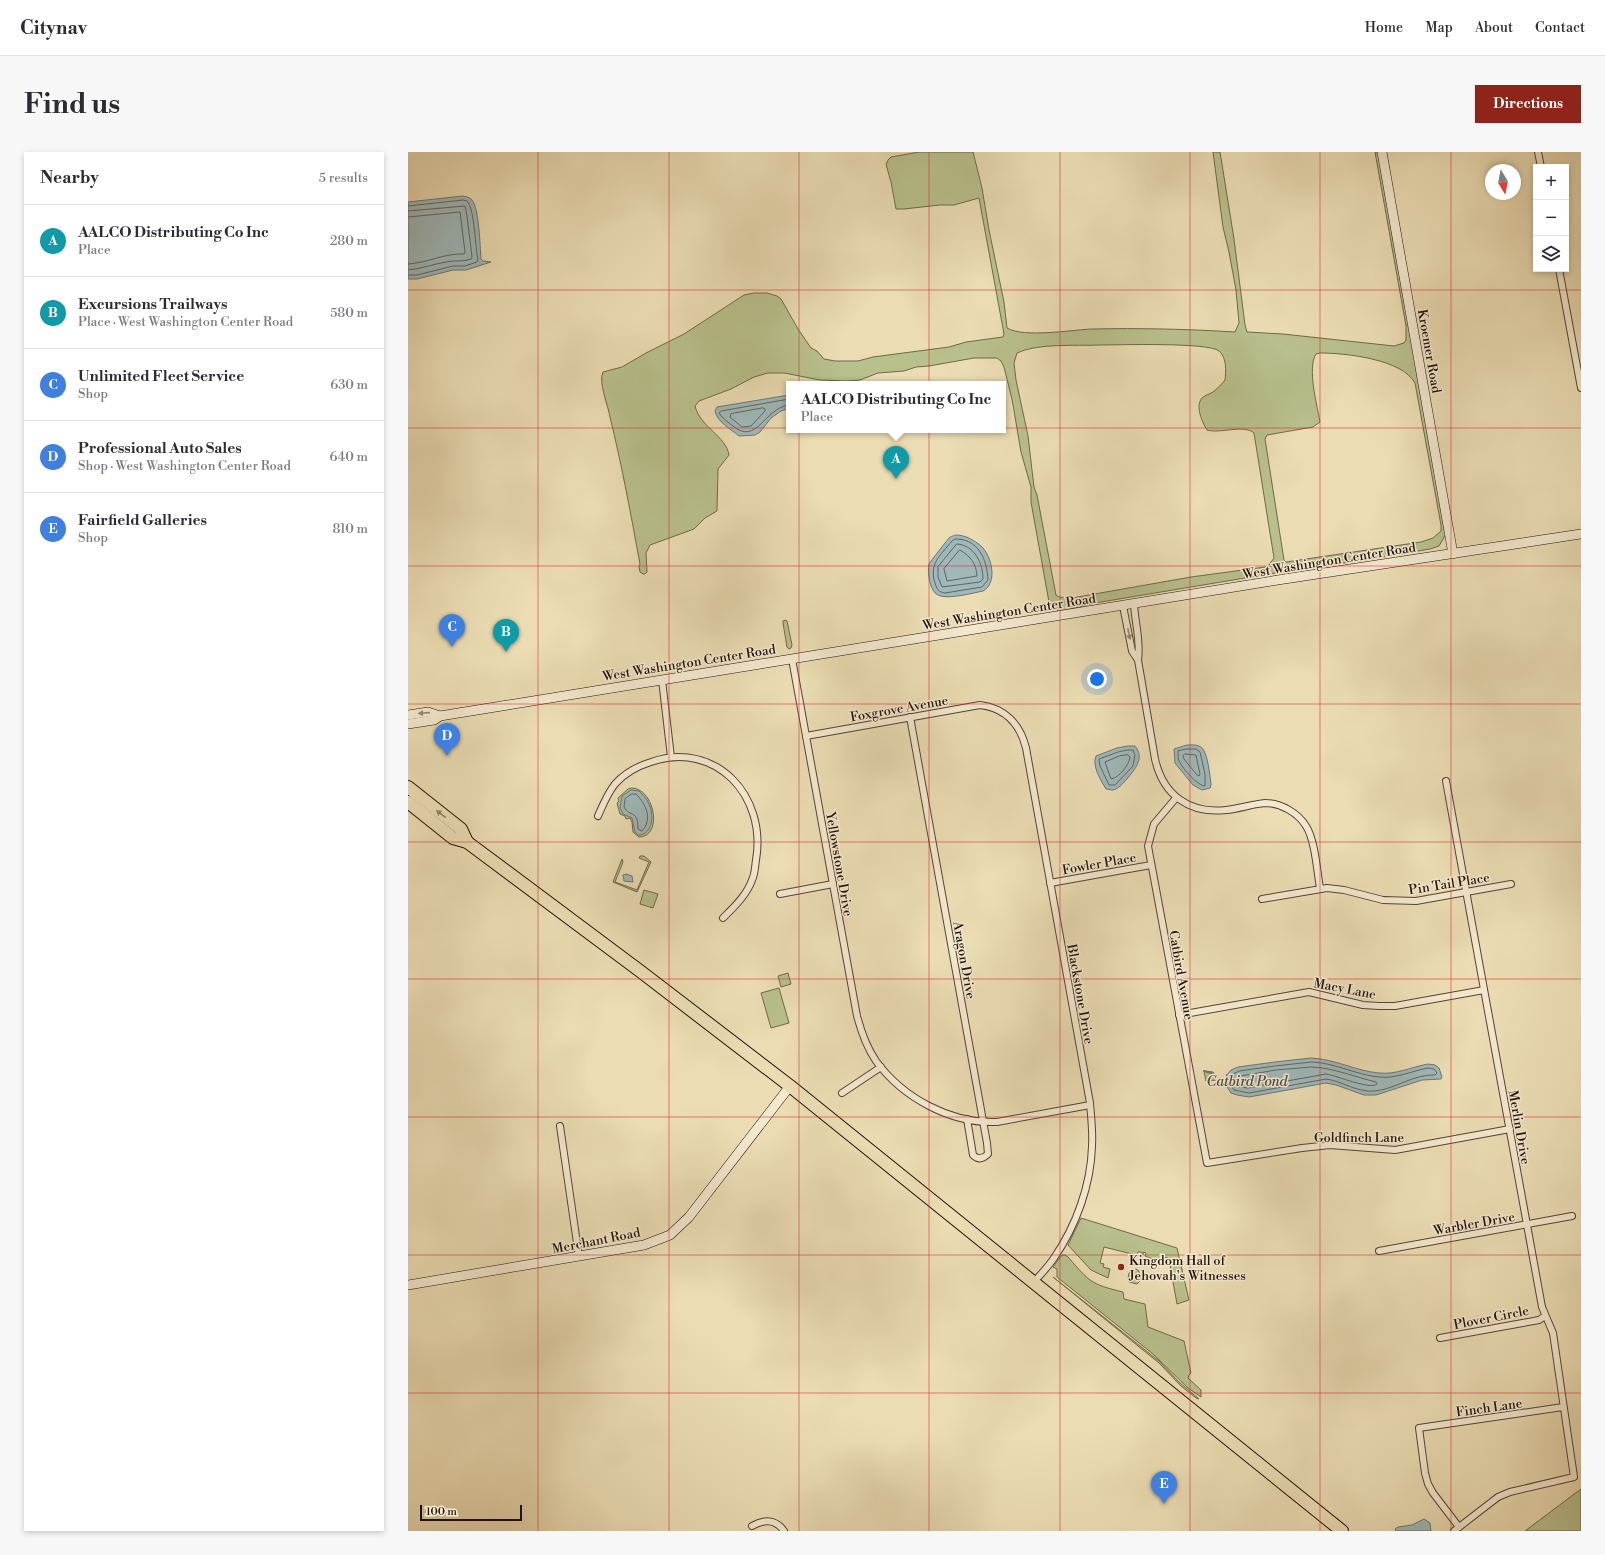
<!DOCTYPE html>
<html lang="en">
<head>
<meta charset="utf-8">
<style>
	:root { --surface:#fff; --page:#f7f7f7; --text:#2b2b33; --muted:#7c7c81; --line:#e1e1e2; --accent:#8f2418 }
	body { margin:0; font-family:"Libre Bodoni",serif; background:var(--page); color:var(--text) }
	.controls { position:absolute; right:12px; top:12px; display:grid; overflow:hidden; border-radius:0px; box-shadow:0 2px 6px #0003 }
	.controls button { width:36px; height:36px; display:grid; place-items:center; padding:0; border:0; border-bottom:1px solid var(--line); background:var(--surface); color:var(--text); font:20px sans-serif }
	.compass { position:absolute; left:1077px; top:12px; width:36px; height:36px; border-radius:50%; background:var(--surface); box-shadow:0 2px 6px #0003; rotate:170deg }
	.scale { position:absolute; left:12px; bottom:10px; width:102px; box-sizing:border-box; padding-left:4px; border:2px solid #231207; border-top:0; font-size:11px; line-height:14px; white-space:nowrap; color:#231207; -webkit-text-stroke:3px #f2e8ce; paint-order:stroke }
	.you { position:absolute; left:689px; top:527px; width:14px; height:14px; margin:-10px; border:3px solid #fff; border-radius:50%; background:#1a73e8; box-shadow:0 0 0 6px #1a73e833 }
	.badge { display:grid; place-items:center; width:26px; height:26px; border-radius:50%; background:var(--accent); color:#fff; font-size:13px; font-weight:700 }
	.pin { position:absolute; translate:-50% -33px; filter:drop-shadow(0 1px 2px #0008) }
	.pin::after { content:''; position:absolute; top:21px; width:14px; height:12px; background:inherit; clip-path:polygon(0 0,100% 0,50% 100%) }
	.popup { position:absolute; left:378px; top:229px; width:220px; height:52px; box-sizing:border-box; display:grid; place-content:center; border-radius:0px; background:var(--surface); filter:drop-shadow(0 1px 3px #0005); font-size:13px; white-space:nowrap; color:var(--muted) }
	.popup b { font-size:15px; color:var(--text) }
	.popup::after { content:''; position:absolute; left:50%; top:100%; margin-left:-8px; border:8px solid transparent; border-top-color:var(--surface) }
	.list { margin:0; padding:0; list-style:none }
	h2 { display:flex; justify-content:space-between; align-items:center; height:52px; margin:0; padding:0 16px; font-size:17px }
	h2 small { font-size:13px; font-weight:400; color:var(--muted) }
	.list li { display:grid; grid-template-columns:26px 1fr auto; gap:12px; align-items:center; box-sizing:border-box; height:72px; padding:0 16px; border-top:1px solid var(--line) }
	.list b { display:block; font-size:15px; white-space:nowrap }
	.list p { margin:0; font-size:13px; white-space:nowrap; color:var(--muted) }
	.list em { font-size:13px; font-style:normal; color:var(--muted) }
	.icon { flex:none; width:22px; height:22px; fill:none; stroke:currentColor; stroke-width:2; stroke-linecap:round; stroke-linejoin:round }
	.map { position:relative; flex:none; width:1173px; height:1379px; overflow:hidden; border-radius:0px }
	header { display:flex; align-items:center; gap:24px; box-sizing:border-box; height:56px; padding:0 20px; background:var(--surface); border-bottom:1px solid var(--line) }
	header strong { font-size:19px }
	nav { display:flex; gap:22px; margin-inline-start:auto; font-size:14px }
	.intro { display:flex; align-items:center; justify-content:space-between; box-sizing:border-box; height:96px; padding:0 24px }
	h1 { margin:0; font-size:28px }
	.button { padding:10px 18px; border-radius:0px; background:var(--accent); color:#fff; font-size:14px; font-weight:700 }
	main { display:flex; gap:24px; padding:0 24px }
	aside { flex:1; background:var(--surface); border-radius:0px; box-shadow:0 2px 6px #0003 }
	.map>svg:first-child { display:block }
	.green { fill:#b8c08c; stroke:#6e694a; fill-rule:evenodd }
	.water { fill:#9fb8b9; stroke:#6d7672 }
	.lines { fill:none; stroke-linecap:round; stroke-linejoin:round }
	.shore { stroke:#616560; stroke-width:1 }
	.stream { stroke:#6d7672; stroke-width:2 }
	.street-casing { stroke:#554432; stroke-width:8 }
	.secondary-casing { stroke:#231207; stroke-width:10 }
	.highway-casing { stroke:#231207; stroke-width:14 }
	.street { stroke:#f2e8ce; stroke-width:6 }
	.secondary { stroke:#f2e8ce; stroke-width:9 }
	.highway { stroke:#ebdcb3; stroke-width:12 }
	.oneway { fill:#958874 }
	.oneway2 { fill:#918166 }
	.grid { fill:none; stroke:#d62828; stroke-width:1; stroke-opacity:0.55 }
	.poi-dot { fill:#8f2418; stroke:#f2e8ce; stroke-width:1.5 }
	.labels { text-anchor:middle; stroke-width:3; stroke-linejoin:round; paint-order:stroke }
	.street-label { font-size:13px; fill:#231207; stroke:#f2e8ce }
	.poi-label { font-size:13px; fill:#231207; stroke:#f2e8ce; text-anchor:start }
	.water-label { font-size:14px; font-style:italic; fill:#4e4c45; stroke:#f2e8ce }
</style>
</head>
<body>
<header>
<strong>Citynav</strong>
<nav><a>Home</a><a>Map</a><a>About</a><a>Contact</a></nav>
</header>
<div class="intro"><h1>Find us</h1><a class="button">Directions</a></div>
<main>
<aside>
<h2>Nearby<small>5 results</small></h2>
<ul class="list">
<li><span class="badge" style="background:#0f9aa8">A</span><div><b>AALCO Distributing Co Inc</b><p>Place</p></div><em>280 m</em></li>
<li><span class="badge" style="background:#0f9aa8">B</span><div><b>Excursions Trailways</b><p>Place · West Washington Center Road</p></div><em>580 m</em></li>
<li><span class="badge" style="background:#3f7fe0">C</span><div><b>Unlimited Fleet Service</b><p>Shop</p></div><em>630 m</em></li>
<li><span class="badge" style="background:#3f7fe0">D</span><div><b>Professional Auto Sales</b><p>Shop · West Washington Center Road</p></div><em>640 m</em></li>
<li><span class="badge" style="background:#3f7fe0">E</span><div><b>Fairfield Galleries</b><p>Shop</p></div><em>810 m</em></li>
</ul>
</aside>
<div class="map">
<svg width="1173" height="1379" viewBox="0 0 1173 1379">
	<rect width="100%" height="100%" fill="#ebdcb3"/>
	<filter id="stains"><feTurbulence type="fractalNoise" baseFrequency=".005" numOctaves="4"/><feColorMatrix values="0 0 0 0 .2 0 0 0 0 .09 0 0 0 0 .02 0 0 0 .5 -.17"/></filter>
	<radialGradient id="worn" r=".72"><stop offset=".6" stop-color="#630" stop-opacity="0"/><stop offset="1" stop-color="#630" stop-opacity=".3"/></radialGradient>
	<g class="green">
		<path d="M511 0H565L574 36 581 78 596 150 599 176C616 186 663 178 684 177 731 176 779 177 827 180L831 171 828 138 821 100 815 75 805 0H812L826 87 837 173 839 180 875 182 986 194 996 191 998 188V174L967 0H970L1038 382 1031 394 1022 397 969 406 867 421 687 451 650 460 647 452H642L641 450 623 350V335L613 300 604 247 596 215 593 209 589 206H566L521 214 508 215 496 219 470 221 452 228 439 229 412 228 376 221H360L346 225 323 237 291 249 287 254C292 275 318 284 321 303L310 317 309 359 297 366 286 377 242 393 238 401 239 420 237 422H235L232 420 231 415 232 412C223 363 214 314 202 265 200 253 190 230 195 220L214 215 238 201 276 182 336 143 346 141H359L369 144 373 147 390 177 403 196 409 199 416 207 427 209H450L465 205 541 195 558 190 595 185 596 182 571 46 546 53H532L496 57H488L483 30 478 12 480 8 483 5ZM691 193C710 193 800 190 811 199 819 206 818 219 817 228 814 232 810 236 805 240 802 242 797 243 794 246 787 254 794 270 799 278 812 282 836 272 846 281L866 406 861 413 857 415 783 425 664 446 651 445 648 443 629 343 626 335 620 284 608 228 606 211 609 201C629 191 669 194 691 193ZM912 201C937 201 994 207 1007 231L1033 373V379L1025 386 1013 390 878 410 876 408 857 287 859 283 905 275 912 270C909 253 899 216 908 202Z"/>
		<polygon points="378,468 379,469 384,493 383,496 381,497 379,495 375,471 375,469"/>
		<path d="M224 636C247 637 255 685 231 685L225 680 224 670 222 666 218 667 217 664 212 662 209 651 211 649 210 646 220 637Z"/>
		<polygon points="232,704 236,704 243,710 229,740 205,730 214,707 215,710 207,730 229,738 241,710 231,706"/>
		<polygon points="236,738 250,742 245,756 232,752"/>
		<polygon points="380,821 383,832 373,835 370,824"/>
		<polygon points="371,836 381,871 363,876 353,841"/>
		<polygon points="796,919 805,920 808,928 798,929"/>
		<polygon points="673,1066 769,1096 781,1148 769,1152 762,1113 759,1112 760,1106 755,1105 753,1110 737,1104 738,1101 735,1100 735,1103 733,1100 730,1100 728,1103 696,1095 692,1111 696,1112 695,1115 702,1117 700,1126 683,1118 660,1093"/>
		<path d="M654 1103H657L660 1105C682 1130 682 1132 715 1140L716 1147 737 1152 740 1175 776 1189 783 1221 781 1223 780 1226 793 1238V1245L780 1236 745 1202 649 1125V1117L645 1115Z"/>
		<polygon points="728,1117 731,1119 732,1129 729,1132 721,1130 720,1127 721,1121"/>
		<polygon points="645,1125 751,1209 771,1230 791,1247 788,1246 773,1234 751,1211"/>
		<polygon points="1173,1337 1173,1379 1117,1379"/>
	</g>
	<g class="water">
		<path d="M55 44C59 45 61 45 64 48 71 56 72 94 73 107L75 109 83 110 58 118H45L9 127H0V50Z"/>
		<path d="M381 243V256L373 259 363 266 352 280 347 283 331 284C323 277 309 270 307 259L309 255Z"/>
		<path d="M548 383C557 383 566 388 573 394 584 404 590 431 575 439 565 441 539 448 530 443 522 440 519 420 521 412 522 410 540 387 542 385 542 385 547 383 548 383Z"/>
		<path d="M779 593C784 593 790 592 794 596 800 602 802 624 803 633L802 636 794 638 785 633 767 611 766 597Z"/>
		<path d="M720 594H727C737 606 727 617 719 627 715 631 710 638 704 638 703 638 699 637 698 637 692 627 684 614 688 604L709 596Z"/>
		<path d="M223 638 231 639C235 643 239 647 241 652 246 662 245 683 230 683L227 680 224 666 215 662 212 656 214 644Z"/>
		<polygon points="218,722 224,724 225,730 216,729 215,723"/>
		<path d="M903 906C927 907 948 919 971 921 987 923 1004 915 1020 912L1027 913 1031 916 1034 925 1033 927 1014 928 968 943H956L928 933 918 931 841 945 829 943 823 941 818 933 819 925 818 923 820 922 823 918 830 915 867 910Z"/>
		<polygon points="1016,1367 1022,1371 1023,1379 988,1379 987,1377 990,1375 1004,1373"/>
	</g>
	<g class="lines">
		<g class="shore">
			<path d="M0 54 55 48 59 49C67 58 67 95 70 108L69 110 57 114H45L9 123H0"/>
			<path d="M0 59 57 54 59 64 64 105 63 107C55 110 46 108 38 110 25 112 13 117 0 118"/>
			<path d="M0 65 52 60 57 100 56 102C37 101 19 111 0 112"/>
			<path d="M381 247 313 259 311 261C315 267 320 270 325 274 349 294 356 256 381 253"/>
			<polygon points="355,256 357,257 357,259 343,274 334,275 322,265 323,262"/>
			<path d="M548 387C571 387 579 408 580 428L574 435 537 441C530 440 529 437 527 431 521 411 532 404 544 389Z"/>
			<path d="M549 392C567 393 575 412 575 427L572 430 534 435 530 425V415Z"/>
			<path d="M552 398C563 405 568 411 569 424L539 429 536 417Z"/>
			<path d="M779 597H788L792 600 797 622V634C790 634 775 617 771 609 770 607 770 602 770 599Z"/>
			<polygon points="720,598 725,598 727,603 725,614 707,633 701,633 692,614 691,607 710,600"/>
			<polygon points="777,602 788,603 792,622 791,624 789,623 776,607 775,604"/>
			<path d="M720 603 722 605C721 613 711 626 703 627L697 610 711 604Z"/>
			<path d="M224 642H228C238 652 245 667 234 679L230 677C230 657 222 666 216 655L217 647Z"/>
			<path d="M904 910C928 911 948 923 971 925 987 927 1004 919 1020 916L1026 917 1029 921 1027 923C1006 922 987 937 967 939 950 941 934 929 918 927L841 941 826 938 822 932 825 922 831 919 867 914Z"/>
			<path d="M904 915C926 916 947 925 968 930L969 932C962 938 930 924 918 922L840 936 831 935 827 931 829 926 832 924 868 918Z"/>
		</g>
		<polyline class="stream" points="796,919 806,922"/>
		<defs>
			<g id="street">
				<polyline points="1130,0 1133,15"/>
				<polyline points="1151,117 1173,236"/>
				<path d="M726 452C727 471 733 490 730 508L747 607C755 643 781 662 818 658 831 657 844 652 857 651 873 651 890 661 898 674 907 688 909 719 912 736"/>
				<polyline points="715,454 724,499 730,508"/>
				<path d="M384 507 449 864C453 879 459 896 468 909 495 946 543 972 589 970L682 953"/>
				<polyline points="254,528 263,605"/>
				<path d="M502 565 579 991 580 1002C575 1007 570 1008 565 1003L559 967"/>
				<path d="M398 584 572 553C597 556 612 572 618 596L682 951C683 965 685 979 684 994 683 1033 668 1074 646 1106 640 1115 633 1122 626 1130"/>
				<polyline points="1038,629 1134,1155 1145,1181 1166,1325 1102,1340 1090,1345 1046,1379"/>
				<polyline points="768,646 746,672 740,694 799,1011 894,996 922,993 987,998 1102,977"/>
				<path d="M190 664C195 653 199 642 207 632 216 622 230 614 243 610 308 588 359 644 348 708 347 714 347 722 344 728 339 743 325 756 315 766"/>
				<polyline points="642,731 743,713"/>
				<polyline points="372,742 425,732"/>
				<polyline points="854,747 919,736 936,738 975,748 1008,749 1103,732"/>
				<polyline points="771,863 901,840 955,853 971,854 987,854 1076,838"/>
				<polyline points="434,941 473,915"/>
				<polyline points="152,974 171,1105"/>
				<polyline points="971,1099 1164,1064"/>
				<polyline points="1032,1186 1131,1168 1137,1164"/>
				<path d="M344 1374C356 1367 368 1367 376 1379"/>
				<polyline points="1051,1375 1025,1341 1020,1332 1017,1321 1011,1276 1155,1255"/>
			</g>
			<g id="secondary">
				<polyline points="974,0 1045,402"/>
				<polyline points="0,563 20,560 32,564"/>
				<polyline points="0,572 26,568 32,564 876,427 1173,382"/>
				<polyline points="0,1133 236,1093 262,1083 281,1065 382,934"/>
			</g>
			<g id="highway">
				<polyline points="0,635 53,677 59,690"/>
				<polyline points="0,650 45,686 59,690 232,819 382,934 934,1379"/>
			</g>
		</defs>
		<use href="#street" class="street-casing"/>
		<use href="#secondary" class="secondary-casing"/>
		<use href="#highway" class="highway-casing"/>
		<use href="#street" class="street"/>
		<use href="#secondary" class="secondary"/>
		<use href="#highway" class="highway"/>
	</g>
	<defs><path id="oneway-solid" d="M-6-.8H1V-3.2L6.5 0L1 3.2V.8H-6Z"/></defs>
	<g class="oneway">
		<use href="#oneway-solid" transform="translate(721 482) rotate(78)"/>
		<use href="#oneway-solid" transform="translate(16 561) rotate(176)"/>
	</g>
	<use class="oneway2" href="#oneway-solid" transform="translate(33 662) rotate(-142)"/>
	<path class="grid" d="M130 0V1379M261 0V1379M391 0V1379M521 0V1379M652 0V1379M782 0V1379M912 0V1379M1043 0V1379M0 138H1173M0 276H1173M0 414H1173M0 552H1173M0 690H1173M0 827H1173M0 965H1173M0 1103H1173M0 1241H1173"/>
	<circle class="poi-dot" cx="713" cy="1115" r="4"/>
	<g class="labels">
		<g class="street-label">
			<text transform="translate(1022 199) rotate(80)" y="5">Kroemer Road</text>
			<text transform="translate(921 408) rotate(-9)" y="5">West Washington Center Road</text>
			<text transform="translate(601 459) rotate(-9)" y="5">West Washington Center Road</text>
			<text transform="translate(281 510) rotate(-9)" y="5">West Washington Center Road</text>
			<text transform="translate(491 556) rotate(-10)" y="5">Foxgrove Avenue</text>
			<text transform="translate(691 711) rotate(-10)" y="5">Fowler Place</text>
			<text transform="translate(432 712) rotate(80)" y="5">Yellowstone Drive</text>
			<text transform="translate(1041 731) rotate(-9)" y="5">Pin Tail Place</text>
			<text transform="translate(557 808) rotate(80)" y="5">Aragon Drive</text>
			<text transform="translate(774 823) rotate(80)" y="5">Catbird Avenue</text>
			<text transform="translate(937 836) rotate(11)" y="5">Macy Lane</text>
			<text transform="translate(673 842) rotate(80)" y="5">Blackstone Drive</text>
			<text transform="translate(1112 975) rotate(80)" y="5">Merlin Drive</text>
			<text x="951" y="990">Goldfinch Lane</text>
			<text transform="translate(1066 1071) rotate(-10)" y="5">Warbler Drive</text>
			<text transform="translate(188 1088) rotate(-11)" y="5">Merchant Road</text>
			<text transform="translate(1083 1165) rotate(-11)" y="5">Plover Circle</text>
			<text transform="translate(1081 1255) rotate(-8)" y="5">Finch Lane</text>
		</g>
		<g class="poi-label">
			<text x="721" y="1113">Kingdom Hall of<tspan x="721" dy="15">Jehovah's Witnesses</tspan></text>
		</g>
		<g class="water-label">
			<text x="839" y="934">Catbird Pond</text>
		</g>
	</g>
	<rect width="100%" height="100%" filter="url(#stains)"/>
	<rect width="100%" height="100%" fill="url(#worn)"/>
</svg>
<div class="controls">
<button>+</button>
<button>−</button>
<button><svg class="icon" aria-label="layers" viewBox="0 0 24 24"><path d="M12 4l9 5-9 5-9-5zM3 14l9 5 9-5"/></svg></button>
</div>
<svg class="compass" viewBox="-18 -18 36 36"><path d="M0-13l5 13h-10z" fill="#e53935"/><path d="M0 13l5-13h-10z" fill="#7c7c81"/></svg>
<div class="scale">100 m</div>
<div class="you"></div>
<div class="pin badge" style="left:488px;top:327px;background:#0f9aa8">A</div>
<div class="popup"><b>AALCO Distributing Co Inc</b>Place</div>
<div class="pin badge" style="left:98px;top:500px;background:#0f9aa8">B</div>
<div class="pin badge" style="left:44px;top:495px;background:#3f7fe0">C</div>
<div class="pin badge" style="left:39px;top:604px;background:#3f7fe0">D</div>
<div class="pin badge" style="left:756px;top:1352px;background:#3f7fe0">E</div>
</div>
</main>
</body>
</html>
